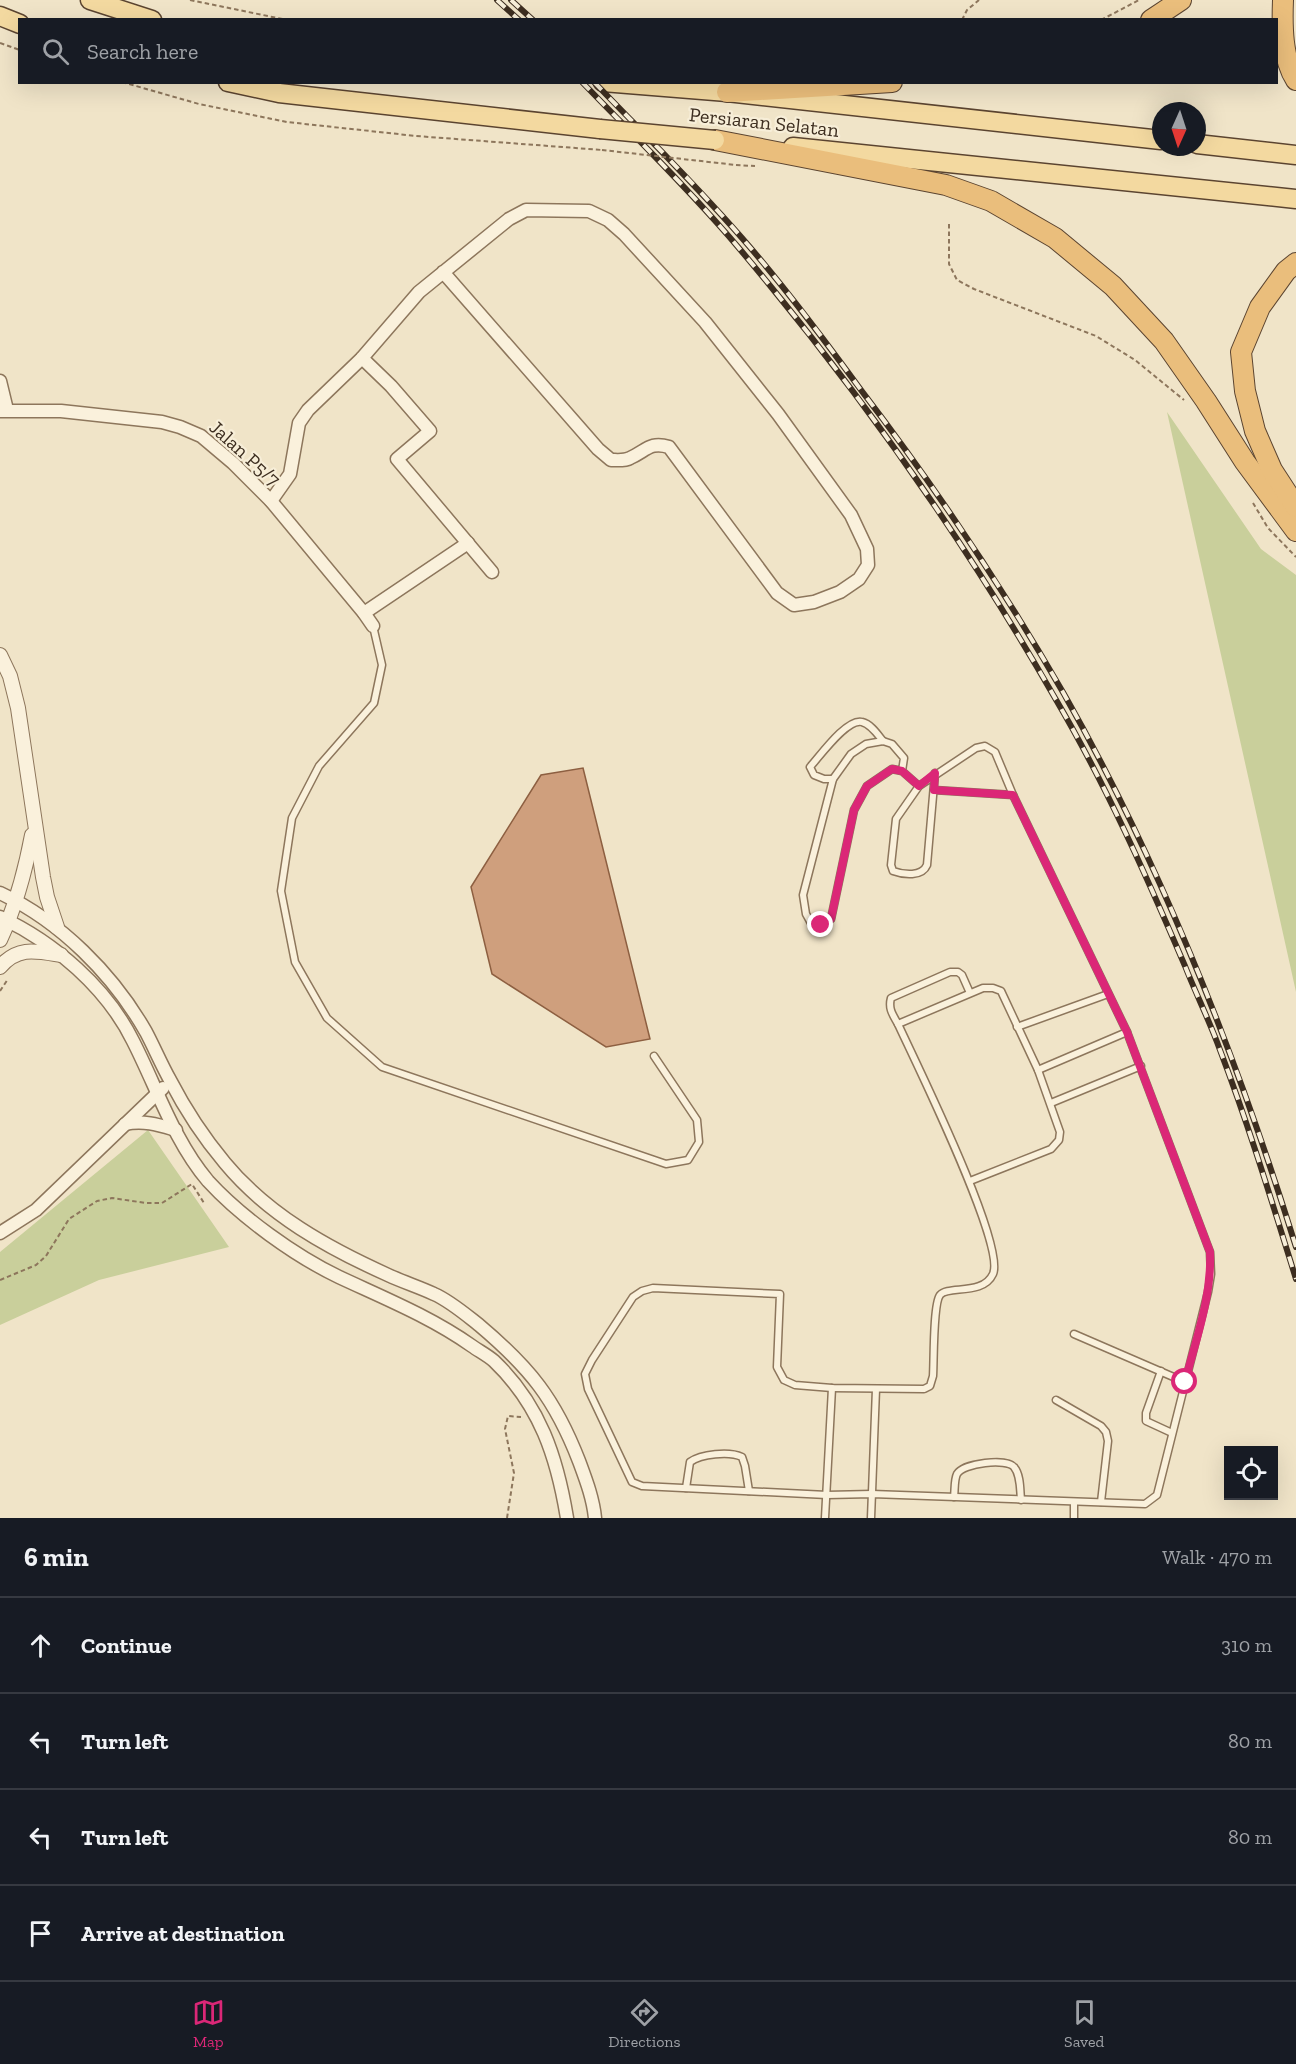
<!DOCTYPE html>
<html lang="en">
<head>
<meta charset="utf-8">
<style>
	:root { --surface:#171b24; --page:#242831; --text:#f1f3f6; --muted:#9ea1a6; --line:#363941; --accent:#db2777 }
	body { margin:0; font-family:"Zilla Slab",serif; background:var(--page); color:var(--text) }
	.controls { position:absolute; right:18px; bottom:18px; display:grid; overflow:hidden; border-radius:0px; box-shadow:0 6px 24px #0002 }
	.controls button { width:54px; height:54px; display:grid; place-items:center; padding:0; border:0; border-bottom:2px solid var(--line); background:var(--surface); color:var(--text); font:30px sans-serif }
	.compass { position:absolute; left:1152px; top:102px; width:54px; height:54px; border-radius:50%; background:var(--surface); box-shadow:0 6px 24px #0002; rotate:183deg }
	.stop { position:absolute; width:18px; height:18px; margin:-14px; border:4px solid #db2777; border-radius:50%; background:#fff }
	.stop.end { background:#db2777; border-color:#fff; box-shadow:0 2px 6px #0008 }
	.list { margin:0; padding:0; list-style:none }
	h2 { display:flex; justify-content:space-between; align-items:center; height:78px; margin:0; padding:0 24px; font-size:26px }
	h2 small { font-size:20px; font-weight:400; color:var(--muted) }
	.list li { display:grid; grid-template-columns:39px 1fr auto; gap:18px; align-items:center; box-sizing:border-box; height:96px; padding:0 24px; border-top:2px solid var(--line) }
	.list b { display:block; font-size:22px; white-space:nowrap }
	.list em { font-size:20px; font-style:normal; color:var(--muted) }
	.icon { flex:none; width:33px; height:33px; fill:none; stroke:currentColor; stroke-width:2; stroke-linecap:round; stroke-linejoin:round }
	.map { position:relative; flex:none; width:1296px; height:1518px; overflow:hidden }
	.search { position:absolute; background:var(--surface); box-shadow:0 6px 24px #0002; left:18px; right:18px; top:18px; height:66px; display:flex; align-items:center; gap:15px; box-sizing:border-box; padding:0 21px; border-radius:0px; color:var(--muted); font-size:22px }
	.sheet { height:462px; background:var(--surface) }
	nav { display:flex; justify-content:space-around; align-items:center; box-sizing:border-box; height:84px; border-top:2px solid var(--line); background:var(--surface); font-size:16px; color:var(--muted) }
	nav a { display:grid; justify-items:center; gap:3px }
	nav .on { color:var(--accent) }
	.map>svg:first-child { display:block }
	.green { fill:#c9cf9b }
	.building { fill:#cf9f7d; stroke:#8d5f41; stroke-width:1.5 }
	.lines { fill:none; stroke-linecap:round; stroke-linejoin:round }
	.service-casing { stroke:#8d765c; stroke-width:9 }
	.minor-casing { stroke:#8d765c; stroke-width:15 }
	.tertiary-casing { stroke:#8d765c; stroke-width:16 }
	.primary-casing { stroke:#5b4430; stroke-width:21 }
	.trunk-casing { stroke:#5b4430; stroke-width:22 }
	.path { stroke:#8d765c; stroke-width:2; stroke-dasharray:4.5 3; stroke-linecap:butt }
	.service { stroke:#faf1dc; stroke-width:6 }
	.minor { stroke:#faf1dc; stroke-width:12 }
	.tertiary { stroke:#faf1dc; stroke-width:14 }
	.primary { stroke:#f3d9a0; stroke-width:18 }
	.trunk { stroke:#eabe7c; stroke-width:20 }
	.rail-casing { stroke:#3d2e20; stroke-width:6 }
	.rail { stroke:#f7eed8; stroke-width:4; stroke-dasharray:11; stroke-linecap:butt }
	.primary-bridge-casing { stroke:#5b4430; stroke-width:21; stroke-linecap:butt }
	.path-bridge { stroke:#8d765c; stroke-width:2; stroke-dasharray:4.5 3; stroke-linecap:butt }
	.primary-bridge { stroke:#f3d9a0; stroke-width:18 }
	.route { stroke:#db2777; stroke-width:8 }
	.labels { text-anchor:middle; stroke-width:4.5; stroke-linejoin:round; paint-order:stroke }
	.street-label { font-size:20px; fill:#3d2e20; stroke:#f7eed8 }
</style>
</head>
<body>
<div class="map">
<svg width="1296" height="1518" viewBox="0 0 1296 1518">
	<rect width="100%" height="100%" fill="#f0e4c8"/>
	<g class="green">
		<polygon points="1167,412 1261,549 1296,575 1296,992"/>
		<polygon points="148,1130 229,1247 99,1280 0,1325 0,1252"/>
	</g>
	<polygon class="building" points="583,768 650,1039 606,1047 492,974 471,887 541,775"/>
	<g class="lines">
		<defs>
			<g id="service">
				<polyline points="373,626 382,665 374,703 319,766 292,818 281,891 295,962 327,1018 382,1067 666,1164 688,1160 699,1142 697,1120 654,1056"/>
				<polyline points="902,771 904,758 892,744 883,741 866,744 851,754 833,779 803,895 806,914 811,923 821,925 831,919 854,810 867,786 892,769 902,771 919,786"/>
				<path d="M935 773 927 865C922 877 904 875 893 871L891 865 896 819 919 786 976 748 985 746 995 752 1013 795 1127 1032 1210 1252 1211 1274 1208 1292 1157 1495 1145 1504 872 1494 827 1495 642 1486 632 1482 588 1389 585 1374 592 1360 633 1297 642 1291 653 1288 780 1294 777 1367 784 1380 795 1385 832 1388 924 1389 930 1386 933 1376C934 1362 933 1304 940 1295 948 1285 983 1296 993 1274 1006 1245 915 1061 898 1024 893 1015 888 1009 891 998L950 972H958L962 975 970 993"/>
				<path d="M833 779H824L814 775 810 767C820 756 847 718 862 722 871 724 878 735 883 741"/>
				<polyline points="934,790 1013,795"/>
				<polyline points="898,1024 983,988 993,988 1001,991 1038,1070 1060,1132 1059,1140 1051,1149 970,1181"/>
				<polyline points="1017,1027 1108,994"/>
				<polyline points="1038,1070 1127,1032"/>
				<polyline points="1051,1103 1141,1066"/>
				<polyline points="1074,1334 1185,1382"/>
				<polyline points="1161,1371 1146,1413 1146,1421 1172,1433"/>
				<polyline points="1056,1400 1101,1426 1106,1432 1108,1441 1101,1502"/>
				<path d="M686 1488 690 1462C701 1454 729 1451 742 1457L745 1466 749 1491"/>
				<path d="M954 1497C955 1490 954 1480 957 1474 963 1463 1007 1458 1014 1467 1021 1475 1020 1491 1021 1500"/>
				<polyline points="1074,1502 1074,1518"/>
				<polyline points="825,1518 832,1388"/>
				<polyline points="871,1518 876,1389"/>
			</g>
			<g id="minor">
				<polyline points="362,358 391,386 430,431 397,459 492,572"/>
				<polyline points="0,381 7,410"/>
				<polyline points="0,411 61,411 162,422 180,427 201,436 233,463 271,501 364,613 373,626"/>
				<path d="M271 501 290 474 299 423 308 410 362 358 419 292 509 219 526 210 589 211 608 220 624 234 705 322 778 414 851 515 867 549 868 565 859 579 840 592 814 602 794 605 777 593 669 447C650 441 646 451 630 458 625 461 617 460 611 460L598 449 443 272"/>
				<polyline points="364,613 468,543"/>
				<path d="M0 893C60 921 113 974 146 1032 154 1047 161 1064 170 1080 185 1109 204 1138 225 1163 268 1215 328 1248 388 1275 403 1282 419 1287 434 1294 450 1301 465 1314 479 1325 530 1368 555 1399 579 1461 586 1480 593 1498 595 1518"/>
				<path d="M0 917C54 942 107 988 133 1041 157 1088 174 1141 208 1181 241 1217 295 1256 339 1277 384 1298 431 1317 472 1346 479 1351 487 1355 494 1361 540 1405 557 1457 567 1518"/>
				<path d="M125 1124C144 1120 159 1125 176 1130"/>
				<polyline points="0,1233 36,1210 163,1088"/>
			</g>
			<g id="tertiary">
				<polyline points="0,655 10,676 18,708 43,877 47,897 57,927"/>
				<path d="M0 940C16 906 25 872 32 835"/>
				<path d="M0 967C18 946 36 951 61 955"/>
			</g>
			<g id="primary">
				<polyline points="90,0 152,20"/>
				<polyline points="0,16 20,24"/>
				<polyline points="228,82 279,93 600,129"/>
				<polyline points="603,82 727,92 1161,140"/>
				<polyline points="1197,144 1296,155"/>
				<polyline points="793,147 1296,199"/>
			</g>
			<g id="trunk">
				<path d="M1283 0C1282 26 1282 58 1296 80"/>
				<polyline points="1151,20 1181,0"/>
				<polyline points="727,92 892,82"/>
				<polyline points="715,140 946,185 991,201 1055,238 1113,286 1164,341 1206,401 1245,462 1296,531"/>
				<polyline points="1296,263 1286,271 1260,307 1241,352 1245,391 1255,431 1272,470 1296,507"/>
			</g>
		</defs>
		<use href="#service" class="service-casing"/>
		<use href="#minor" class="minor-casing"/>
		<use href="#tertiary" class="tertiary-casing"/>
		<use href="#primary" class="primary-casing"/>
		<use href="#trunk" class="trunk-casing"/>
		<g class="path">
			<polyline points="190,0 287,20"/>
			<polyline points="962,20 967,10 979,0"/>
			<polyline points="1101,20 1139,0"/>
			<polyline points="0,43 20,50"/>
			<polyline points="122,82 199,104 287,122 416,136 602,150"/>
			<polyline points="736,165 755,166"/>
			<polyline points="949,224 949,264 957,280 974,289 1096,336 1135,360 1184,400"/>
			<polyline points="1253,503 1268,528 1296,557"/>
			<polyline points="0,991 8,979"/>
			<polyline points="0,1280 36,1265 46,1256 69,1219 97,1201 112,1198 146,1203 162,1203 192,1184 204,1203"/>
			<polyline points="507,1518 514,1473 505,1429 508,1416 521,1417"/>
		</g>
		<use href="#service" class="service"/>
		<use href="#minor" class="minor"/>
		<use href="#tertiary" class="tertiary"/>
		<use href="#primary" class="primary"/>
		<use href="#trunk" class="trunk"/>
		<defs>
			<g id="rail">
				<polyline points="497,0 519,20"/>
				<polyline points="511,0 533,20"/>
				<path d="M582 82C634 136 689 189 738 247 856 387 964 539 1055 698 1105 783 1146 875 1185 966 1196 994 1210 1022 1220 1050 1249 1126 1272 1202 1296 1279"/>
				<path d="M594 82C644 134 695 184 742 238 784 286 823 338 861 390 935 487 1003 588 1064 694 1163 869 1237 1057 1296 1247"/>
			</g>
		</defs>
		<use href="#rail" class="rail-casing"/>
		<use href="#rail" class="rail"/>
		<defs>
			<polyline id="primary-bridge" points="600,129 715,140"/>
		</defs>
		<use href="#primary-bridge" class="primary-bridge-casing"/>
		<polyline class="path-bridge" points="602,150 736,165"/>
		<use href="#primary-bridge" class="primary-bridge"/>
	</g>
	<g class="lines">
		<path class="route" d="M821 925 831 919 854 810 867 786 892 769 902 771 919 786 935 773 934 790 1013 795 1127 1032 1210 1252C1212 1296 1196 1339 1185 1382"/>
	</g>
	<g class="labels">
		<g class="street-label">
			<text transform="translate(764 122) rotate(6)" y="7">Persiaran Selatan</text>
			<text transform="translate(245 453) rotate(42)" y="7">Jalan P5/7</text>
		</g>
	</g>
</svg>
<div class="controls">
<button><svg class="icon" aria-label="locate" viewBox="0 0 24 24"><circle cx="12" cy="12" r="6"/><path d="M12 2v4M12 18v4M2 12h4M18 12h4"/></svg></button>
</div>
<svg class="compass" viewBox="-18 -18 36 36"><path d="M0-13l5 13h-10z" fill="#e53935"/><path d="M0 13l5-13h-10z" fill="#9ea1a6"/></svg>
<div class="stop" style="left:1185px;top:1382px"></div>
<div class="stop end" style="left:821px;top:925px"></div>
<div class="search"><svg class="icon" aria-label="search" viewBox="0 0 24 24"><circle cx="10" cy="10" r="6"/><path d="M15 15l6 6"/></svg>Search here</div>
</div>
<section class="sheet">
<h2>6 min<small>Walk · 470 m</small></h2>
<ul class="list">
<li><svg class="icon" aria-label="ahead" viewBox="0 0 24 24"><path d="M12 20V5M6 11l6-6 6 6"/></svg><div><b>Continue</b></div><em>310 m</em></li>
<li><svg class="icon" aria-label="left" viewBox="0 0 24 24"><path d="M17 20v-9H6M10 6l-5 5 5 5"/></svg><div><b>Turn left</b></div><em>80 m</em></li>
<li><svg class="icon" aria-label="left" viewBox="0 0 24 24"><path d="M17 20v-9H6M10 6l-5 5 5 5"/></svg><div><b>Turn left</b></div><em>80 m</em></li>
<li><svg class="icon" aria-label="arrive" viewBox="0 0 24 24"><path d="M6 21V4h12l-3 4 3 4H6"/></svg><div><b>Arrive at destination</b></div></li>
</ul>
</section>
<nav>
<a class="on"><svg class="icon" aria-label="map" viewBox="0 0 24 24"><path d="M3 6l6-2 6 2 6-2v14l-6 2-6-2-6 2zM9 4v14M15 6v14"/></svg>Map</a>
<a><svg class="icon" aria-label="directions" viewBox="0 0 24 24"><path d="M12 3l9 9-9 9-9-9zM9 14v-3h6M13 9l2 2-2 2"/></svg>Directions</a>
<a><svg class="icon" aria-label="saved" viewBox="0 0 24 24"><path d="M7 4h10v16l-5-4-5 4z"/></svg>Saved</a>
</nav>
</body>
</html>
